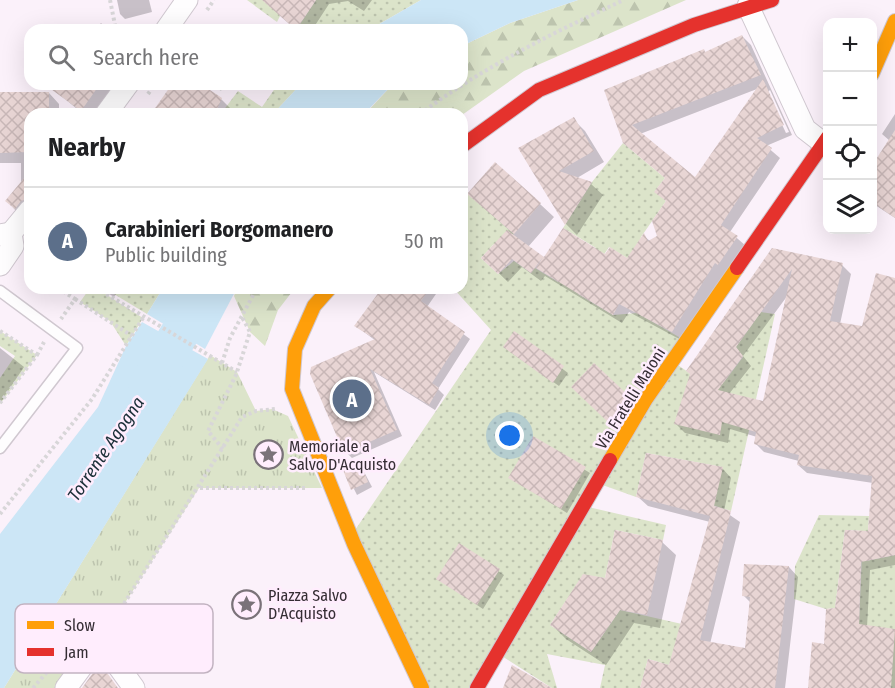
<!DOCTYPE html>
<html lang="en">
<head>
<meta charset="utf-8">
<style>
	:root { --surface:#fff; --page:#f6f6f6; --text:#202124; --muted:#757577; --line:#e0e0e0; --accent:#7a7279 }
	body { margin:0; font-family:"Fira Sans Condensed",sans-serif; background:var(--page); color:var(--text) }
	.controls { position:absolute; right:18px; top:18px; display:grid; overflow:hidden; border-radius:12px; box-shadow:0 6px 24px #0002 }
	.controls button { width:54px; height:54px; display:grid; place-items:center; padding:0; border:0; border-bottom:2px solid var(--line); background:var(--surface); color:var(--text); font:30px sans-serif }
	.you { position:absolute; left:510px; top:436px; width:21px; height:21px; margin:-15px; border:4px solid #fff; border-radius:50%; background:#1a73e8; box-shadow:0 0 0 9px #1a73e833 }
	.badge { display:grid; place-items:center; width:39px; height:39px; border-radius:50%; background:var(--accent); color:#fff; font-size:20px; font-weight:700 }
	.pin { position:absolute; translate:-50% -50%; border:3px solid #fff; box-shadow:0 2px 6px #0006 }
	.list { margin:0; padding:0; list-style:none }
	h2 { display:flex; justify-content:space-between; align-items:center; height:78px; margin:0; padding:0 24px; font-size:26px }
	h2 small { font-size:20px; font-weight:400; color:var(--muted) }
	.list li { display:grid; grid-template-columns:39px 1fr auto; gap:18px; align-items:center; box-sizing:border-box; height:108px; padding:0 24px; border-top:2px solid var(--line) }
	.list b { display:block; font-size:22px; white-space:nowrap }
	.list p { margin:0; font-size:20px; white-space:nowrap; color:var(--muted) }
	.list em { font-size:20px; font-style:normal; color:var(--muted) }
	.icon { flex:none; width:33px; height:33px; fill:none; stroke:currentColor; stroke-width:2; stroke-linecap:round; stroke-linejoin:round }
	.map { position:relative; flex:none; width:895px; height:688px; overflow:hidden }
	.search { position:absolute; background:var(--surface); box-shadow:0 6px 24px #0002; left:24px; top:24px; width:444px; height:66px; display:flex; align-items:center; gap:15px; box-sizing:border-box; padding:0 21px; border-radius:18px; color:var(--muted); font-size:22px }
	.panel { position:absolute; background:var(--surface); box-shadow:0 6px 24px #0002; left:24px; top:108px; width:444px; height:186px; border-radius:18px }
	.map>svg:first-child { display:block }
	.grass { fill:url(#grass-dots) }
	.forest { fill:url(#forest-firs) }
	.park { fill:url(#park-tufts) }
	.water { fill:#cce6f6 }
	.shadow { fill:#0003; fill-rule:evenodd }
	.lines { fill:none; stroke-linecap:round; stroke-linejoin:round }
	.river { stroke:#cce6f6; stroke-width:39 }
	.building { fill:url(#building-cross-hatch); fill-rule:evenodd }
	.lane-casing { stroke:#d0c8d0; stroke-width:13 }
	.street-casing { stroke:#d0c8d0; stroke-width:23 }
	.slow-casing { stroke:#d0c8d0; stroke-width:16 }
	.jam-casing { stroke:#d0c8d0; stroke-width:16 }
	.path { stroke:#d8d6d8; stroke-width:4; stroke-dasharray:3 3; stroke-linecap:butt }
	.lane { stroke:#fefdfe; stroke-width:10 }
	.street { stroke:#fefdfe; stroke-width:21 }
	.slow { stroke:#ff9f0a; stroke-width:14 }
	.jam { stroke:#e5322d; stroke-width:14 }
	.labels { text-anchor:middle; stroke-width:5; stroke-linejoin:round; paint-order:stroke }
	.street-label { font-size:16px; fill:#352d34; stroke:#ffedfd }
	.poi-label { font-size:16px; fill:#352d34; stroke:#ffedfd; text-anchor:start }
	.water-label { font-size:18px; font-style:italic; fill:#1b2f38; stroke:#ffedfd }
	.key { fill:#ffedfd; stroke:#c2b3c1; stroke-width:1.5 }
	.key-label { font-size:16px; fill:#352d34 }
</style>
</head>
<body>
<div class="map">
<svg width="895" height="688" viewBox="0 0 895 688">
	<defs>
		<pattern id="grass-dots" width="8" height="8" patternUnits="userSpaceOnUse" patternTransform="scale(1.5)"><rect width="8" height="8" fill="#dce4ca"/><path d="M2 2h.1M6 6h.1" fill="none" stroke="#bdc4ae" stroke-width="1.8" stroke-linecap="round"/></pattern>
		<pattern id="forest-firs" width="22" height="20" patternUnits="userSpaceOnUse" patternTransform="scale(1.5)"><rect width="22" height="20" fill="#dce4ca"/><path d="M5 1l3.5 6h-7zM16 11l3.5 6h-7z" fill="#bdc4ae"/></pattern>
		<pattern id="park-tufts" width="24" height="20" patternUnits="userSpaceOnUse" patternTransform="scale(1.5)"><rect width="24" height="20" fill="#dce4ca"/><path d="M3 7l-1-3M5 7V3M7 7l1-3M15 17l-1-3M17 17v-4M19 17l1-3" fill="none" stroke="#bdc4ae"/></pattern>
		<pattern id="building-cross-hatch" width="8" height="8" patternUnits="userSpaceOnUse" patternTransform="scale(1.5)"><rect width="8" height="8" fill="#e8d5d4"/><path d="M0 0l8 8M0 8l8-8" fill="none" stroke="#c8b7b7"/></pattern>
	</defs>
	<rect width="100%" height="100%" fill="#fbf1fa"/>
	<g class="grass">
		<polygon points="247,0 269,0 280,16 277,22"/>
		<polygon points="316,0 421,0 369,30 296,30"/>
		<polygon points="278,84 301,84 273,114 215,114 218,108 223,111 238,91 262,107"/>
		<polygon points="623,143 665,178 655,191 666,201 641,237 635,263 609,247 578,294 613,315 637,313 686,341 672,361 704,383 724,382 743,357 736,347 761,312 775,314 731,511 712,505 691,511 698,487 722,467 646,453 636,497 597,483 584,506 666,525 663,540 615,530 605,578 583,575 550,625 591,652 620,610 682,624 669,665 648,659 640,688 600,688 605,665 547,654 557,688 552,688 497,653 477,688 422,688 351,536 491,330 453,288 462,288 462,188 514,234 493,245 481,258 498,274 514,261 531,273 535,268 558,282 562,275 596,248 563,228 592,182"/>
		<polygon points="90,288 96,288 143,318 126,346 110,321 80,302"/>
		<polygon points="104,288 163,288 147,314"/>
		<polygon points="0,331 37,355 0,404 0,378 15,356 0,346"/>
		<polygon points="819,515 869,516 866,561 895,555 895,688 891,688 859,624 863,531 845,530 835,608 826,609 794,599 795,566"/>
	</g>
	<g class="forest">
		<polygon points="578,0 686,0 524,71 462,115 365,114 393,84 462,84 462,46 510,23"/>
		<polygon points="237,288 295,288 278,310 265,346 250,332 234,296"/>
	</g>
	<polygon class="park" points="210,355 237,372 256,411 272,409 288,416 322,488 199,488 108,629 66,688 4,688"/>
	<g class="water">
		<polygon points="421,0 578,0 510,23 462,46 462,30 369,30"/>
		<polygon points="301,84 393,84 364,114 273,114"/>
		<polygon points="163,288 237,288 205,349 147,314"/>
		<polygon points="142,322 208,359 4,688 0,688 0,534 98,407 126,346"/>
	</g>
	<g class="shadow">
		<polygon points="117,0 149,0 152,12 125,19 120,14"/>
		<polygon points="271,0 372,0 364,11 348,1 329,4 312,30 296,30 273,8"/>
		<polygon points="101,23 108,30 95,30"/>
		<path d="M742 36 751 45 792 135 766 146 780 158 730 232 746 246 681 340 629 312 622 323 545 276 541 281 522 267 508 282 483 258 509 230 483 207 540 204 554 217 528 247 544 259 605 256 627 260 644 236 650 241 659 237 667 202 666 179 606 90 706 54ZM757 89 695 179 640 134ZM770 90 789 132 786 133 767 93Z"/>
		<polygon points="55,84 120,84 99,114 83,114 52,88"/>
		<polygon points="174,84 198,84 221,99 231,109 229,114 153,114"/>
		<polygon points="49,93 59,104 59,114 30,114 30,214 17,212 7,201 21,184 21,163 0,163 0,94"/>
		<polygon points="895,114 895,218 872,203 872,167 890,141 882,134"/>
		<polygon points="573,119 585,131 604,162 577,178 591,184 603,195 577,235 566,224 520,148"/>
		<path d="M772 250 842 265 851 274 840 324 863 327 895 279V565L870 570 867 627 895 631V688H810L836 609 869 532 873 483 807 473 798 465 799 461 764 452 755 443 757 437 730 429 728 443 685 433 676 424ZM788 295 764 403 729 394 751 366 743 356Z"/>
		<polygon points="100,288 121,288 114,297"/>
		<polygon points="384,288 430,288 436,294 427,307 470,339 438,389 444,395 435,410 374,372 402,436 352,458 346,452 376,341 356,326"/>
		<polygon points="515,333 568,373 559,386 510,352"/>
		<polygon points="0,348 24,367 0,403"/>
		<polygon points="594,365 632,401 617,428 573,387"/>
		<polygon points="533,438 590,473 567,513 510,478"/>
		<polygon points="360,464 372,487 357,495 345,471"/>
		<polygon points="722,468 731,478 724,511 740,522 710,644 746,650 751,603 744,596 789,567 798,577 785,688 642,688 670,667 710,522 648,506 638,497"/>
		<polygon points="662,542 676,555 660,628 634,623 606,665 566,639 552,625 606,580"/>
		<polygon points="460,545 504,575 483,609 438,579"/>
	</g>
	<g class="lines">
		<polyline class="river" points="148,386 207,288"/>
	</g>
	<g class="building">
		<polygon points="262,0 316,0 296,30"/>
		<polygon points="742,35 761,75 632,125 695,177 763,79 784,125 757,138 772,148 721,225 738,236 718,265 715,263 672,332 619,304 613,315 536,268 543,257 531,273 512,259 498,274 481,258 507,230 544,257 563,228 605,254 610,247 627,258 644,233 648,241 657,236 652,221 666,201 654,192 665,178 623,143 604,90 704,49 705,52"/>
		<polygon points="44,84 100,84 81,111"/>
		<polygon points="172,84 201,84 222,98 215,114 151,114"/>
		<polygon points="0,92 49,92 49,114 30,114 30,152 0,153"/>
		<polygon points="574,117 594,151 559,171 592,182 565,225 518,148"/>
		<polygon points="895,130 895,218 873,203 873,164"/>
		<polygon points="495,162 541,203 514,234 467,194"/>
		<polygon points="30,171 30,198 21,201 15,209 5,201"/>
		<path d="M772 248 843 263 830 321 862 326 876 273 895 278V555L861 562 859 624 895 629 891 688H808L812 642 824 644 826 609 835 608 845 530 868 531 872 476 797 465 799 455 754 444 756 432 722 422 720 435 674 424 690 374 686 371ZM792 269 763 401 718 390 743 356 736 347Z"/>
		<polygon points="382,288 430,288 421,301 465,332 432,383 439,388 429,405 370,369 397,430 344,453 310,374 311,367 375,339 354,326"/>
		<polygon points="514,331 564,366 553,383 503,347"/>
		<polygon points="594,363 628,395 611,425 571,387"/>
		<polygon points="533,436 586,467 561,509 508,478"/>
		<polygon points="646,453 723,467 714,506 731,511 700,640 745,648 750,597 742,596 744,564 789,566 775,688 640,688 648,659 669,665 710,516 636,497"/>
		<polygon points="360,462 368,482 351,490 343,470"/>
		<polygon points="615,530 663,540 647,615 620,610 591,652 550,625 583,574 605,578"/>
		<polygon points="459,543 500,569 477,605 436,579"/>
		<polygon points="100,663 118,688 82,688"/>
		<polygon points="512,665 552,688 503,688"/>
	</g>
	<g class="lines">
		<defs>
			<polyline id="lane" points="0,291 77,348 0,448"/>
			<g id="street">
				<polyline points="748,6 805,129 823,143"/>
				<polyline points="166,30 187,0"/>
				<polyline points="106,114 128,84"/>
				<polyline points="11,233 30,210"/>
				<polyline points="0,235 11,233 13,246 0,265"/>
				<polyline points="66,688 94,650 101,648 108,652 134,688"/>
			</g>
			<g id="slow">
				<polyline points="872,74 895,21"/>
				<polyline points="330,288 314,306 295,349 292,389 354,544 422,688"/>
				<polyline points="610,460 646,399 737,268"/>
			</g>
			<g id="jam">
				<polyline points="462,146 539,90 694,25 772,0"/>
				<polyline points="737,268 828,137"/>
				<polyline points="477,688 610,460"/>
			</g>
		</defs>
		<use href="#lane" class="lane-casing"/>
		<use href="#street" class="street-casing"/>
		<use href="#slow" class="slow-casing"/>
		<use href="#jam" class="jam-casing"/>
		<g class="path">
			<polyline points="110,0 116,30"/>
			<polyline points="207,10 214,0"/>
			<polyline points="215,84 224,91"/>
			<polyline points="148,94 155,84"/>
			<path d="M420 114C482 68 554 32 624 0"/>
			<polyline points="58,288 75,299 61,319"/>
			<polyline points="96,288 237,372"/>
			<polyline points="75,299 132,336"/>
			<polyline points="0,331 37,355 0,403"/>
			<polyline points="37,355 44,342"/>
			<polyline points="222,363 230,338 257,288"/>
			<polyline points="223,449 208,431 236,375 250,332 242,317"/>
			<polyline points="200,488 306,488"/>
			<polyline points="0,514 92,399 143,318"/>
			<polyline points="108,629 242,417 256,411 275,409"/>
			<polyline points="33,688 60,657"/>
		</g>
		<use href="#lane" class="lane"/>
		<use href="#street" class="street"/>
		<use href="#slow" class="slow"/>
		<use href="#jam" class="jam"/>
	</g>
	<defs>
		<symbol id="sight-ring" viewBox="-11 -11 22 22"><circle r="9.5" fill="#ffedfd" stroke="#7a7279" stroke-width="1.5"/><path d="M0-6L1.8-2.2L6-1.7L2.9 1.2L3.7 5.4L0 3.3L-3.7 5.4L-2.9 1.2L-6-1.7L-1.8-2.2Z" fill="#7a7279"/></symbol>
	</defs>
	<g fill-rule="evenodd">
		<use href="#sight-ring" x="252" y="438" width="33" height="33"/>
		<use href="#sight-ring" x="230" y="588" width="33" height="33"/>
	</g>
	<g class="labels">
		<g class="street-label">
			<text transform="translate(630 398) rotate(-58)" y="6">Via Fratelli Maioni</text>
		</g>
		<g class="poi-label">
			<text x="289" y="452">Memoriale a<tspan x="289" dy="18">Salvo D'Acquisto</tspan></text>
			<text x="268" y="601">Piazza Salvo<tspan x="268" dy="18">D'Acquisto</tspan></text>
		</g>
		<g class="water-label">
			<text transform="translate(106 449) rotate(-56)" y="6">Torrente Agogna</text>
		</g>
	</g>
	<rect x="15" y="604" width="198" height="69" rx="9" class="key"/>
	<rect x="27" y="621" width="27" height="8" fill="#ff9f0a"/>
	<rect x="27" y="648" width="27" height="8" fill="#e5322d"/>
	<g class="key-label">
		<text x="64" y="631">Slow</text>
		<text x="64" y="658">Jam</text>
	</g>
</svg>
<div class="controls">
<button>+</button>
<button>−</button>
<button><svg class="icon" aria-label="locate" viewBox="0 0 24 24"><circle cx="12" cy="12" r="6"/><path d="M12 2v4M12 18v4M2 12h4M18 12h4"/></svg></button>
<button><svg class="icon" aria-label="layers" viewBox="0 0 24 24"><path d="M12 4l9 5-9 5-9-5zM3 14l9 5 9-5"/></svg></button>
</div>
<div class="you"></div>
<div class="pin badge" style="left:352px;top:399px;background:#5c6f8a">A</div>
<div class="search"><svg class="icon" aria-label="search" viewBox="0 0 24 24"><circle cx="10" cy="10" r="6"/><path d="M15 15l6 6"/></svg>Search here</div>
<section class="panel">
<h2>Nearby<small></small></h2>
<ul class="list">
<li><span class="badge" style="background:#5c6f8a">A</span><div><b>Carabinieri Borgomanero</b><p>Public building</p></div><em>50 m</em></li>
</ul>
</section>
</div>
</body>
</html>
